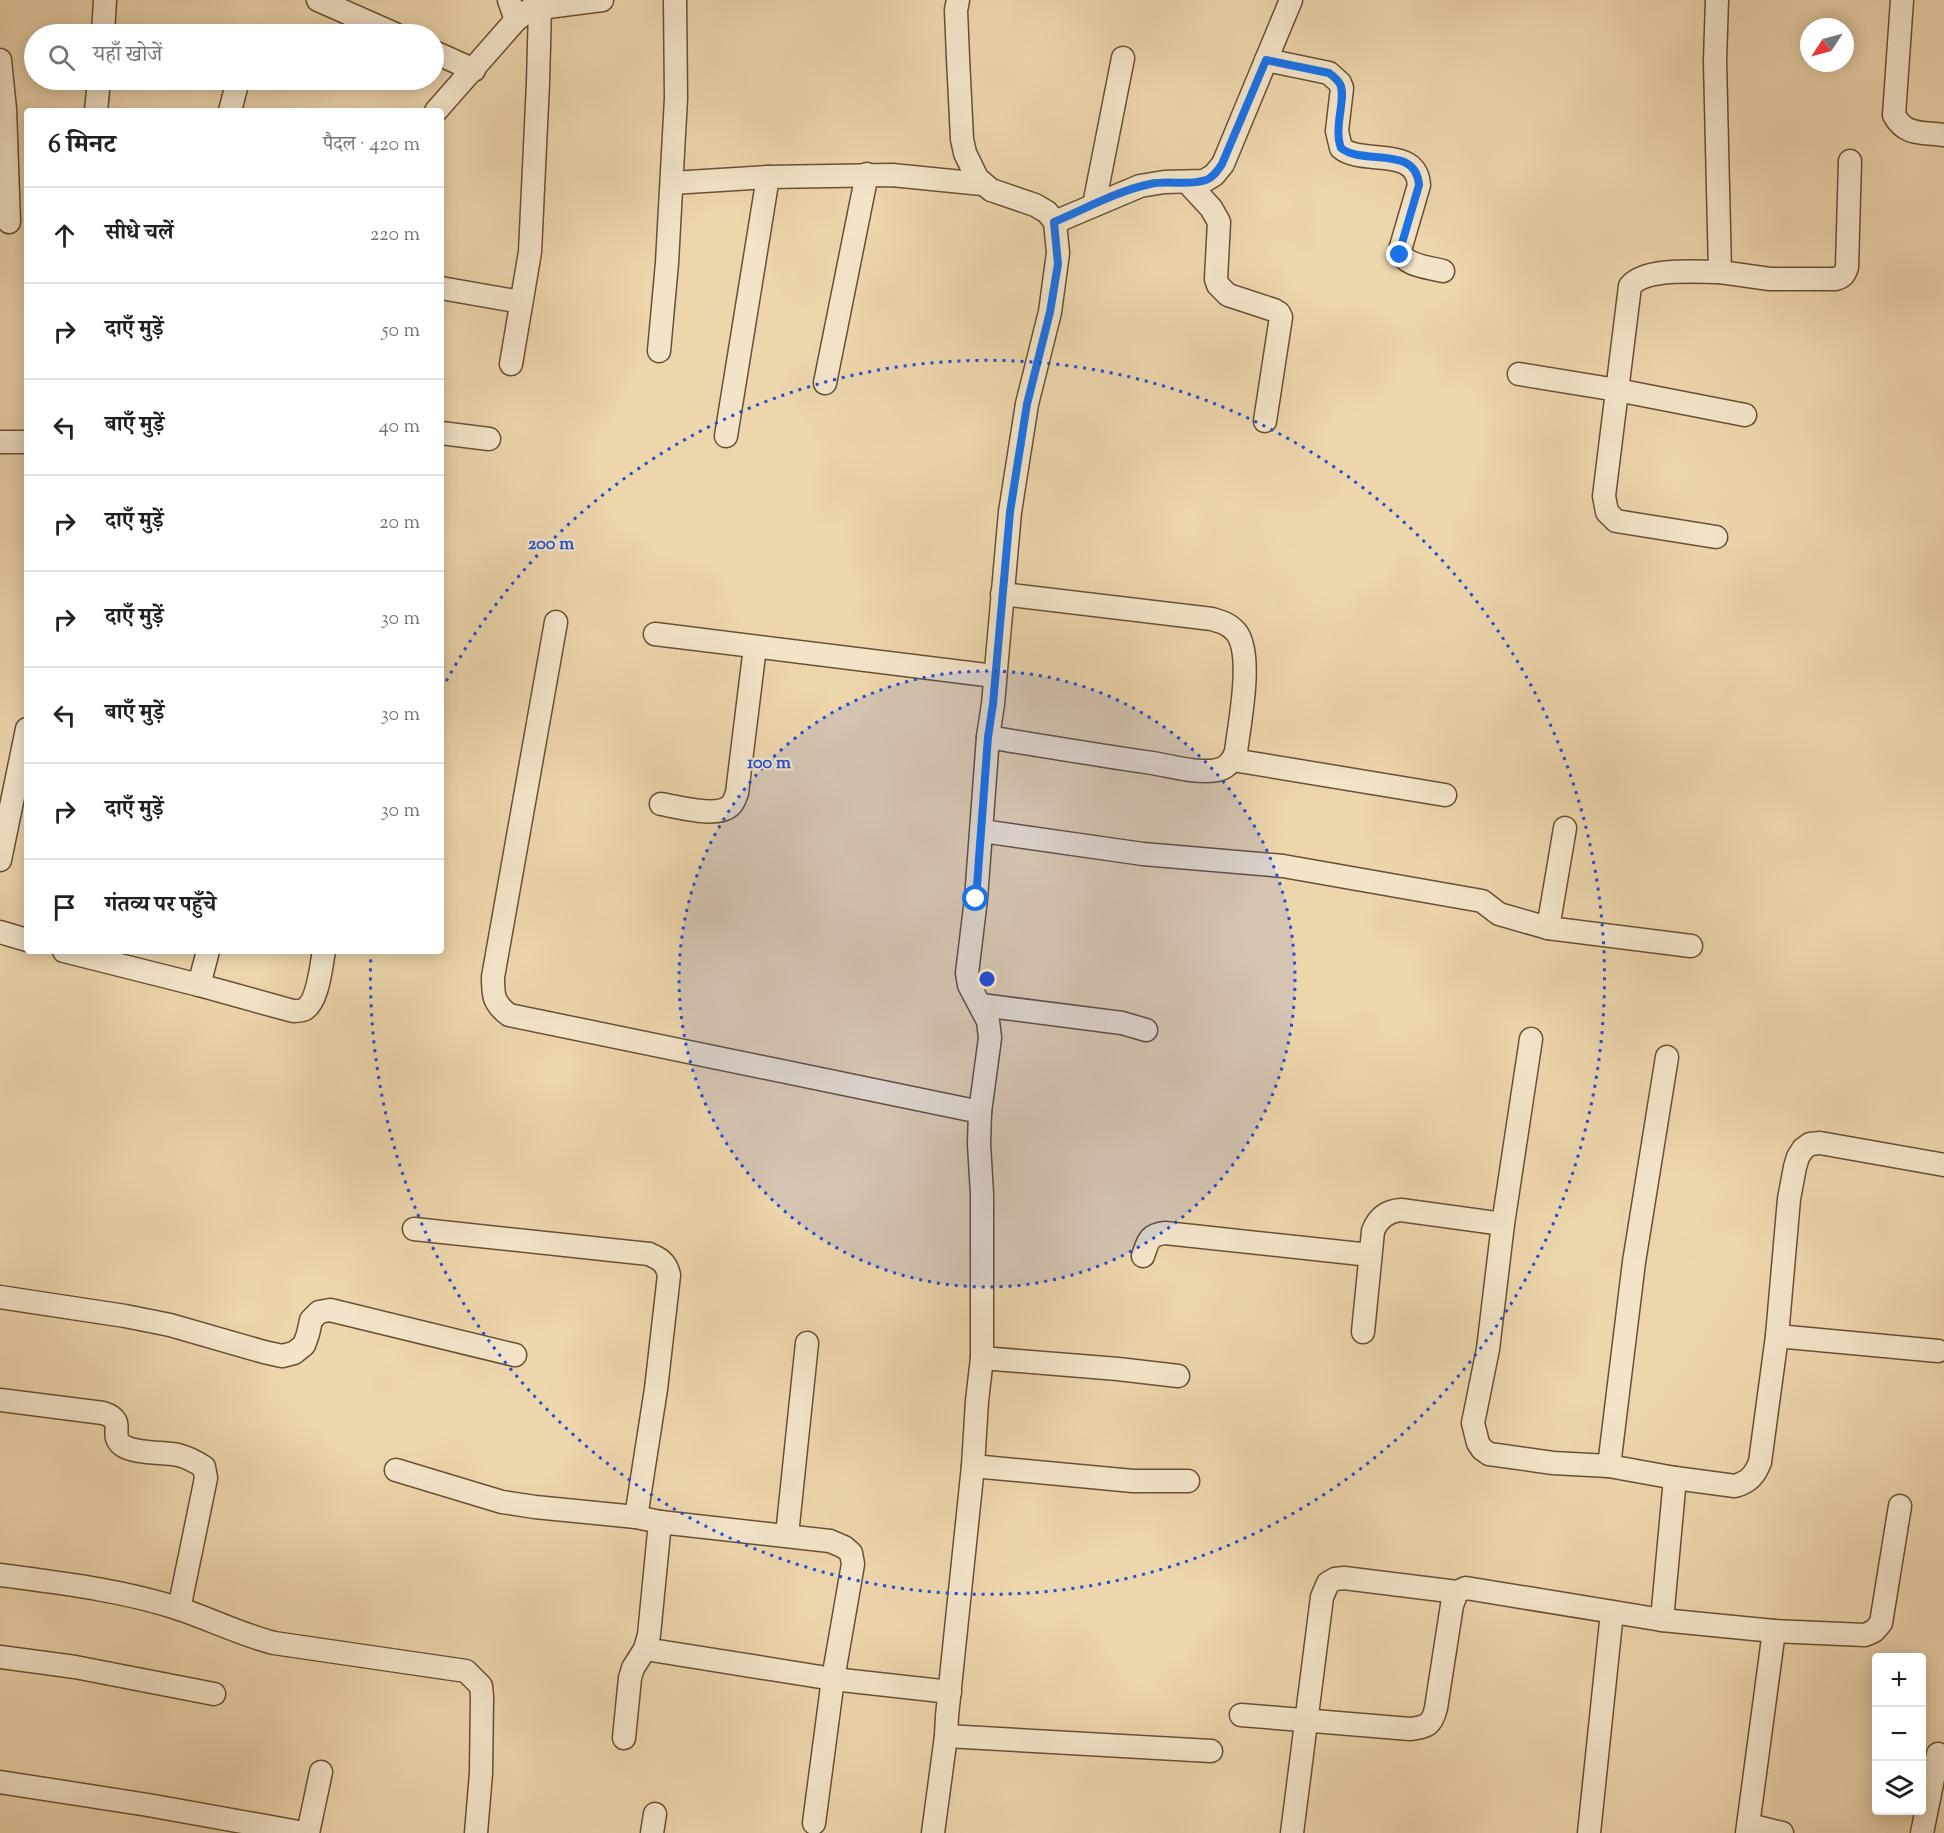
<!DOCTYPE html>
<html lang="hi">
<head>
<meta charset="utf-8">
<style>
	:root { --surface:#fff; --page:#f2f2f2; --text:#202124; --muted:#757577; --line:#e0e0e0 }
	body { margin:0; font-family:"Sorts Mill Goudy","Noto Serif Devanagari",serif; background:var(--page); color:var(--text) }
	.controls { position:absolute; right:18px; bottom:18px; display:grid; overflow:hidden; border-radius:6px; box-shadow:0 3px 15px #0003 }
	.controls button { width:54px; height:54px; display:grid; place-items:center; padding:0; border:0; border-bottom:2px solid var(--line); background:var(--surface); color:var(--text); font:30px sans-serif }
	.compass { position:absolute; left:1800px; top:18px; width:54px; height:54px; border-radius:50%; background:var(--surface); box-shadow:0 3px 15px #0003; rotate:234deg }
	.stop { position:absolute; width:18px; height:18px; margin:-14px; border:4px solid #1a73e8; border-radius:50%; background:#fff }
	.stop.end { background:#1a73e8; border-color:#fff; box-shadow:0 2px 6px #0008 }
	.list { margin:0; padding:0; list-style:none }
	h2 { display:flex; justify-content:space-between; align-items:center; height:78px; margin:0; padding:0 24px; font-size:26px }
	h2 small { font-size:20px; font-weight:400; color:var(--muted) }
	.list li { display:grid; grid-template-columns:39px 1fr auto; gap:18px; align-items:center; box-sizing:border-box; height:96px; padding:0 24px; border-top:2px solid var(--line) }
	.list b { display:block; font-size:22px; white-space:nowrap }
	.list em { font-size:20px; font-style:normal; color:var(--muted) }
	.icon { flex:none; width:33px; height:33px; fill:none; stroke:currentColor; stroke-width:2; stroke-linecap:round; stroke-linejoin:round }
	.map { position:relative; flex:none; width:1944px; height:1833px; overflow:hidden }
	.search { position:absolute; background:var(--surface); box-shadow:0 3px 15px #0003; left:24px; top:24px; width:420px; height:66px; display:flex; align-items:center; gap:15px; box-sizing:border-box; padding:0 21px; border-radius:33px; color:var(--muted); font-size:22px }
	.panel { position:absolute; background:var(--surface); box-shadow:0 3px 15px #0003; left:24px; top:108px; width:420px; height:846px; border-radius:6px }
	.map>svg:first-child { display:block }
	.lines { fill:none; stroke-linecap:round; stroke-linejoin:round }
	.street-casing { stroke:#685131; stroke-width:25 }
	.street { stroke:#f3e4c9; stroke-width:22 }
	.route { stroke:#1a73e8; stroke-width:8 }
	.ring { fill:none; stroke:#1d4ed8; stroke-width:3; stroke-dasharray:3 6 }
	.centre { fill:#1d4ed8; stroke:#f3e4c9; stroke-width:3 }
	.ring-label { font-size:18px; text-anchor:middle; font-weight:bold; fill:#1d4ed8; stroke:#f3e4c9; stroke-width:4.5; stroke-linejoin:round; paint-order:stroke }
</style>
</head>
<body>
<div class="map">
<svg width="1944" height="1833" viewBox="0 0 1944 1833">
	<rect width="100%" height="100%" fill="#edd5ac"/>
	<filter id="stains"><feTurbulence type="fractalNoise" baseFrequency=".00333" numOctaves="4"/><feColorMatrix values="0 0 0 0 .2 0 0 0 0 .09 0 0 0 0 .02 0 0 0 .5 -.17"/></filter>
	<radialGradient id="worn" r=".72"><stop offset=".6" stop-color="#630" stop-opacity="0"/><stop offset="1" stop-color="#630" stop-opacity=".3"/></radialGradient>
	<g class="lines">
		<defs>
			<g id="street">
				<polyline points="318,0 395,34"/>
				<polyline points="509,0 516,20"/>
				<path d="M1717 0 1715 61 1720 272 1770 279H1835C1843 277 1845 274 1847 267L1850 161"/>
				<path d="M1902 0 1894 115C1905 136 1922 132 1944 135"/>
				<polyline points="103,34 105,0"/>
				<polyline points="434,52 474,70"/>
				<polyline points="0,60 5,109 9,222"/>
				<path d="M1266 60 1329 73 1340 83 1342 88 1337 131 1341 148C1363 166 1416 145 1419 185L1400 250C1403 266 1429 267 1443 271"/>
				<polyline points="96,111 99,80"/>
				<polyline points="230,111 238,80"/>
				<polyline points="436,111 516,20 529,10 540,8 602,0"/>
				<polyline points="1187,182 1211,208 1219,222 1216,279 1218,285 1228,295 1274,310 1279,313 1281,317 1265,421"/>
				<polyline points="672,183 768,177"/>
				<polyline points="1094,205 1123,58"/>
				<polyline points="1055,222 1140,186 1164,182 1204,181 1214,175 1223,164 1291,0"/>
				<polyline points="441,288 521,302"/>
				<polyline points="659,351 667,263 676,98 675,0"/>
				<polyline points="511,364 530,252 538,83 540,8"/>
				<polyline points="1519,374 1617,390 1745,415"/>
				<polyline points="825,383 867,174"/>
				<polyline points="441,433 489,439"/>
				<polyline points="726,436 768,177 892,175 982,184"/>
				<polyline points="0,442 27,442"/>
				<path d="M1716 537 1616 521 1607 512 1604 496 1630 286C1646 267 1696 272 1720 272"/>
				<path d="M556 622 493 977C493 995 493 1003 509 1015L980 1112"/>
				<polyline points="655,634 994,676"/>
				<path d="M988 737C1043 746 1097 755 1152 763 1172 766 1197 774 1217 770 1227 768 1232 762 1236 752 1239 725 1254 654 1236 632 1229 624 1222 622 1212 619L1002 594"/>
				<polyline points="1233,760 1445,795"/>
				<path d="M661 804C679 807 717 818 730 806 734 803 735 798 737 793L755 647"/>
				<polyline points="982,831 1143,854 1283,866 1482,901 1499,914 1548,928 1691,946"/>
				<polyline points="0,860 27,729"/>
				<polyline points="1548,928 1565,828"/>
				<polyline points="0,932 27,940"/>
				<path d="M64 951 199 985 293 1011C295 1011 302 1011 303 1010 318 1004 321 966 324 951"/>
				<polyline points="199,985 208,951"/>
				<polyline points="981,1005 1122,1023 1146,1030"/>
				<path d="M1531 1039 1503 1224 1488 1349 1473 1423 1478 1443 1482 1449 1489 1454 1553 1463 1609 1466 1675 1478 1735 1486C1749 1482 1755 1475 1760 1462L1777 1336 1789 1199 1795 1167 1798 1157 1803 1149 1810 1144 1820 1143 1944 1165"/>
				<path d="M414 1229 649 1254C660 1259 666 1262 669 1275L656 1389 636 1517"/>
				<path d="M1143 1256C1148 1242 1148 1235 1165 1233L1370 1255"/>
				<polyline points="0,1297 125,1316 170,1325 264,1352 282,1356 294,1353 304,1345 308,1334 311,1320 319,1312 330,1310 515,1355"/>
				<path d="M1363 1332 1373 1231C1378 1218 1387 1211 1401 1210L1503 1224"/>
				<polyline points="1777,1336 1938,1351"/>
				<polyline points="982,1358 1118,1369 1178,1376"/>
				<path d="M0 1400 103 1413C128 1421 108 1434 122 1445 134 1454 163 1452 178 1455 187 1457 196 1462 204 1467L206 1478 179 1609"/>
				<polyline points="973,1466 1133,1481 1188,1481"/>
				<polyline points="1609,1466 1634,1262 1667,1057"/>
				<polyline points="396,1470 502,1502 535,1507 636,1517 660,1522 830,1541 844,1547 851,1553 853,1564 833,1679 814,1823"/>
				<polyline points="787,1535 807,1343"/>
				<path d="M0 1575C60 1583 122 1590 180 1609 212 1620 242 1635 274 1643L466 1671 481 1686 482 1697 481 1773 476 1833"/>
				<polyline points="1662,1620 1675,1478"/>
				<polyline points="645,1649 833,1679 950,1692"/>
				<polyline points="0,1657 75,1667 214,1694"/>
				<path d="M1241 1715 1410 1729C1427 1727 1432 1725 1436 1708L1452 1605 1457 1592 1466 1588 1662 1620 1774 1631 1865 1635 1874 1631 1881 1623 1900 1506"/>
				<polyline points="946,1736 1211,1751"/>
				<polyline points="624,1738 630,1678 633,1668 645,1649 649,1635 660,1522"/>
				<polyline points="0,1782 148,1805 304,1833"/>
				<polyline points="1749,1825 1782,1833"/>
				<polyline points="308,1833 321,1772"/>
				<polyline points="652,1833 655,1814"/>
				<polyline points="933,1833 946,1736 947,1716 973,1466 977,1401 982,1358 982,1194 979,1144 980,1112 990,1038 988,1021 969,985 967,973 976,899 988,737 993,704 1010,512 1027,404 1050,312 1058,253 1055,222 1047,212 1035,205 991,190 977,178 965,153 962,139 958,58 956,10 958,0"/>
				<polyline points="1292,1833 1322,1597 1328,1583 1335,1579 1344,1578 1457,1592"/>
				<polyline points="1589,1833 1612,1612"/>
				<polyline points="1747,1833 1774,1631"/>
				<polyline points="1922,1833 1938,1754"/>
			</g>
		</defs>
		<use href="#street" class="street-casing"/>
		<use href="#street" class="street"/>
	</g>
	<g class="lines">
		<path class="route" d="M976 899 988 737 993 704 1010 512 1027 404 1050 312 1058 264 1054 222C1085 209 1117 191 1150 184 1168 180 1189 186 1206 180 1214 177 1218 170 1222 164L1266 60 1329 73C1333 76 1337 79 1340 84 1347 97 1333 127 1341 148 1363 166 1416 144 1419 185L1400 250V255"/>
	</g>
	<circle cx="987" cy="979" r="308" fill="#1d4ed8" fill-opacity=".12"/>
	<g class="ring">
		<circle cx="987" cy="979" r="308"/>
		<path d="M442 689A617 617 0 1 1 371 952"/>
	</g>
	<circle cx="987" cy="979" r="9" class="centre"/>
	<g class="ring-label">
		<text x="551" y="549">200 m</text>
		<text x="769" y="768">100 m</text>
	</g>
	<rect width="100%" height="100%" filter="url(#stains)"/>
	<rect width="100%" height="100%" fill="url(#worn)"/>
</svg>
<div class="controls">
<button>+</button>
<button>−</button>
<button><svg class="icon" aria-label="layers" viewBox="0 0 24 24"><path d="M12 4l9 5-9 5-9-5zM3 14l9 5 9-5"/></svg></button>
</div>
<svg class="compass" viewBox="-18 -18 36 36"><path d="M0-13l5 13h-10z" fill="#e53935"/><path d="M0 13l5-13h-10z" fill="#757577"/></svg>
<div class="stop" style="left:976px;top:899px"></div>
<div class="stop end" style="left:1400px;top:255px"></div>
<div class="search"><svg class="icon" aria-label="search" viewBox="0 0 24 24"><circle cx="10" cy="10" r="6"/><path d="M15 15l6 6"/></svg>यहाँ खोजें</div>
<section class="panel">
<h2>6 मिनट<small>पैदल · 420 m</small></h2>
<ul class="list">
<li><svg class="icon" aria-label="ahead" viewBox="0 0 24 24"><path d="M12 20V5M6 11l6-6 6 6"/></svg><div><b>सीधे चलें</b></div><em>220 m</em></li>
<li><svg class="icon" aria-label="right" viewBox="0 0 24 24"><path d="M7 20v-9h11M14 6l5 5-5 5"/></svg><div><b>दाएँ मुड़ें</b></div><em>50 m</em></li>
<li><svg class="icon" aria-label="left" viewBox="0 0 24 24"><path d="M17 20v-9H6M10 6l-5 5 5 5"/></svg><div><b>बाएँ मुड़ें</b></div><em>40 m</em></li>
<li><svg class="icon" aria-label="right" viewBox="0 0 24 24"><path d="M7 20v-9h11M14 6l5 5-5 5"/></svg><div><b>दाएँ मुड़ें</b></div><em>20 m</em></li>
<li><svg class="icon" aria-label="right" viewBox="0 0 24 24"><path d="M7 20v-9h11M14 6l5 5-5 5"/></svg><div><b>दाएँ मुड़ें</b></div><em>30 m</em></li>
<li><svg class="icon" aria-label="left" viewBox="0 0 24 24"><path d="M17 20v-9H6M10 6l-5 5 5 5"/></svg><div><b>बाएँ मुड़ें</b></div><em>30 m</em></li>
<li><svg class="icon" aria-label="right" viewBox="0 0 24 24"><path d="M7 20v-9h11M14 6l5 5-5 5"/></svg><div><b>दाएँ मुड़ें</b></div><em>30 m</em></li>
<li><svg class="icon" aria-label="arrive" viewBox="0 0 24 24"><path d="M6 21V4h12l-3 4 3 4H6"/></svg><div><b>गंतव्य पर पहुँचे</b></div></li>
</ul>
</section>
</div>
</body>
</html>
